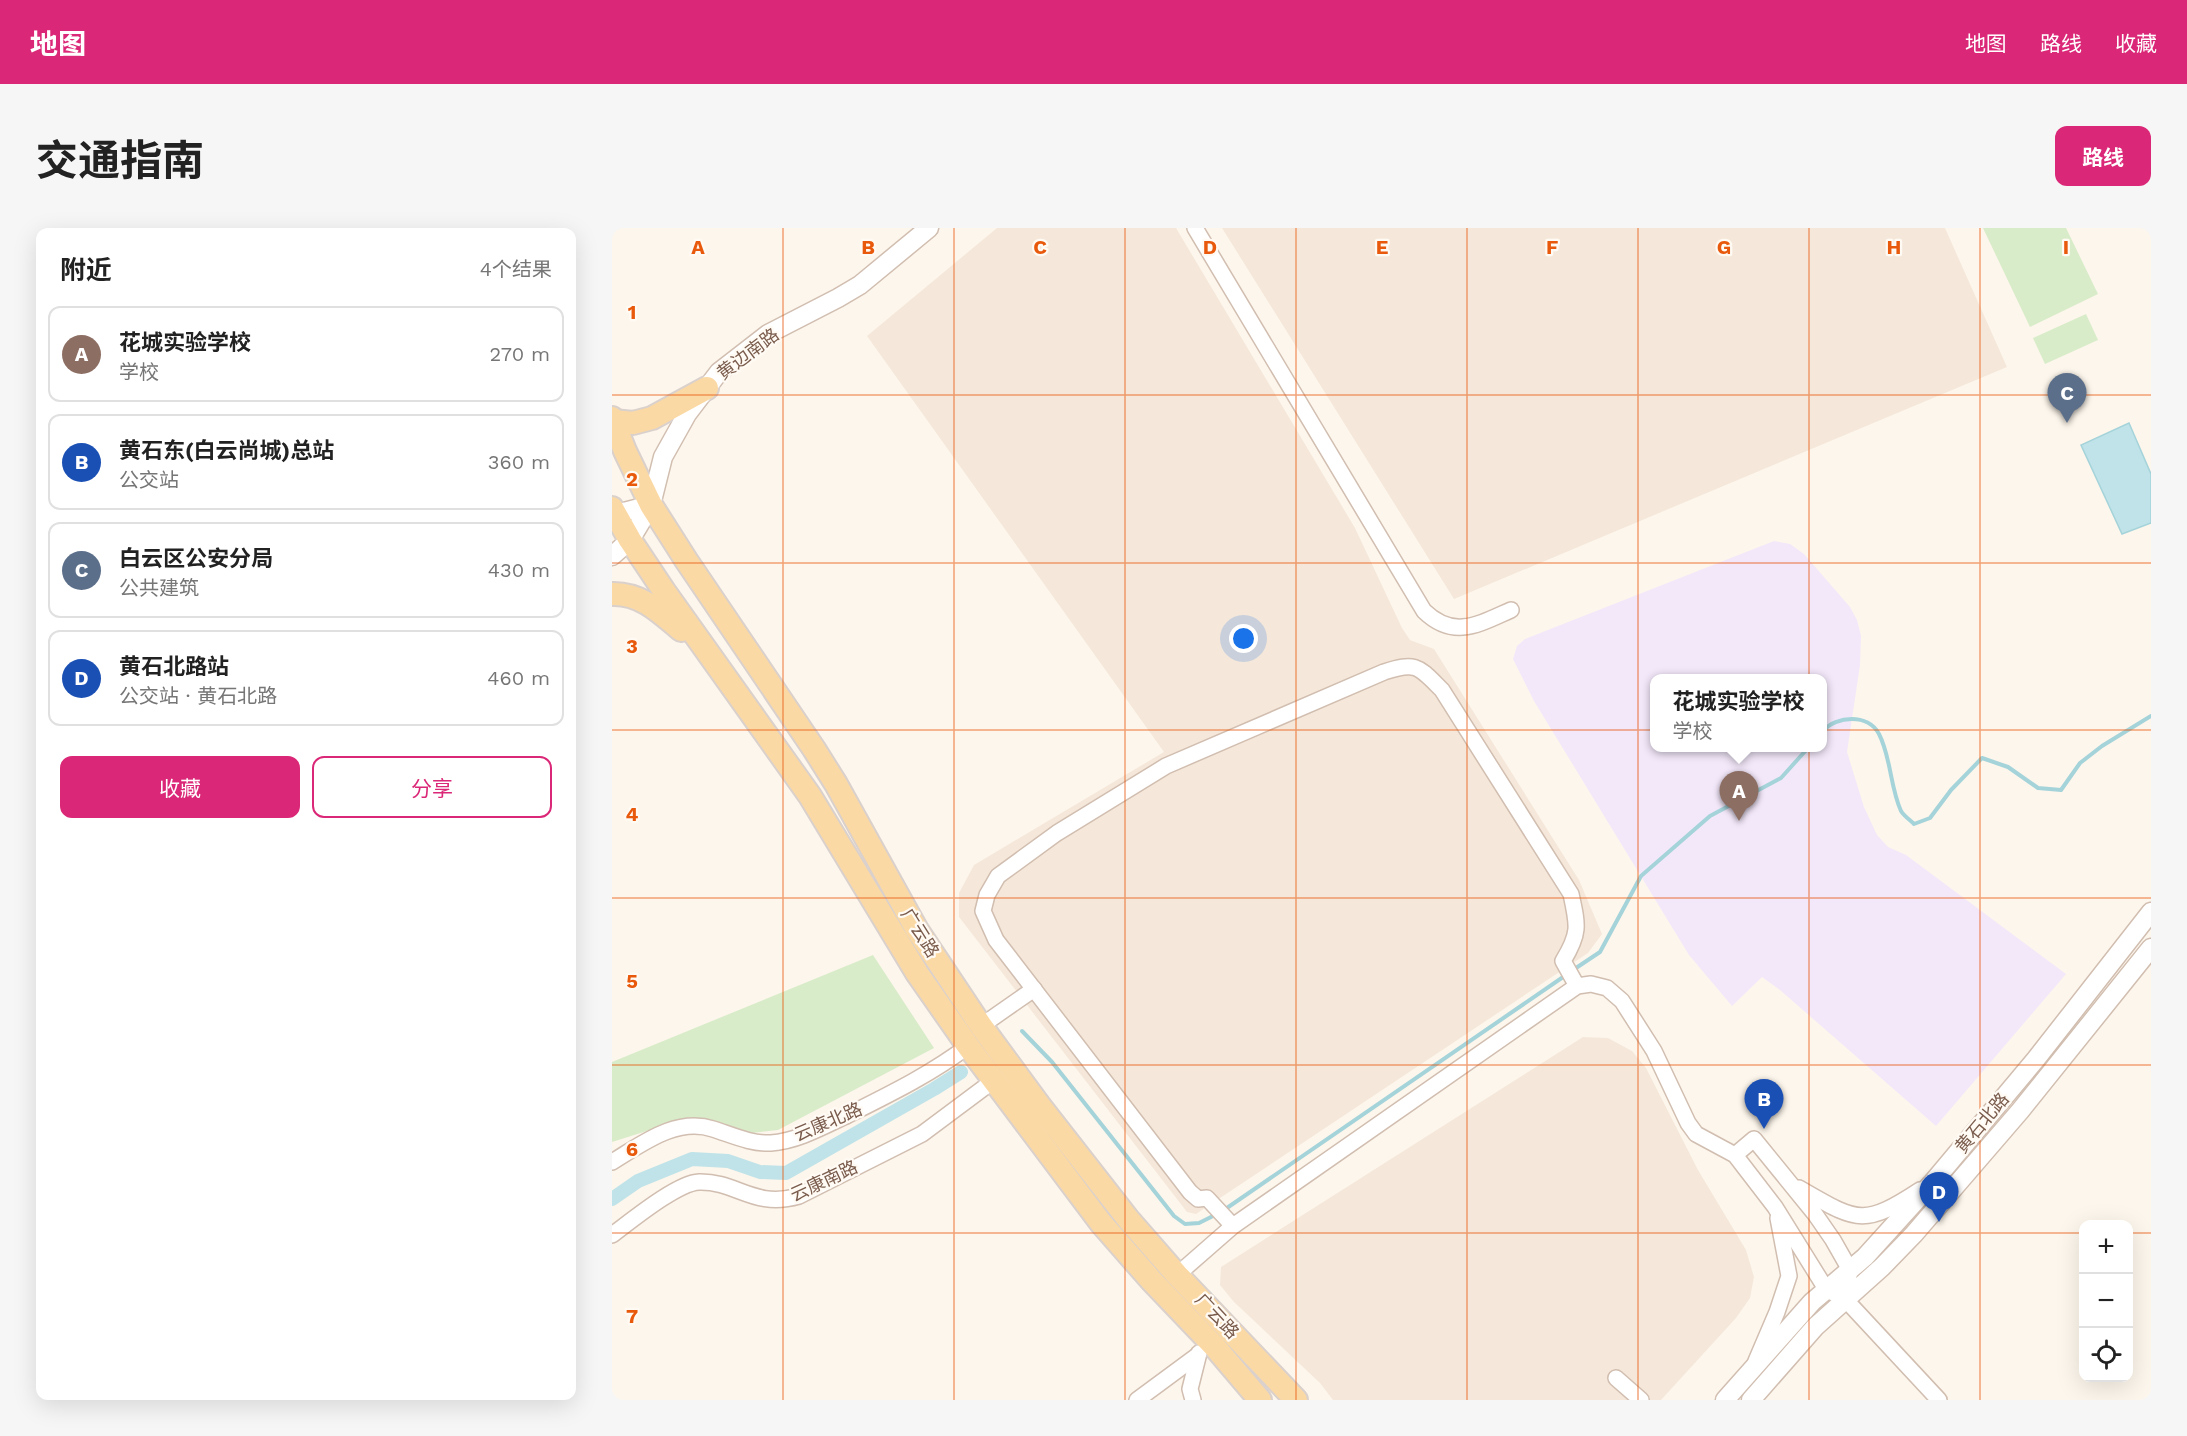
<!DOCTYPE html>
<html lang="zh">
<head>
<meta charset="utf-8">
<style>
	:root { --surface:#fff; --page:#f6f6f6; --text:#222; --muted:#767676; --line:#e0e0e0; --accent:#db2777 }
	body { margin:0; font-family:"Work Sans","Noto Sans SC",sans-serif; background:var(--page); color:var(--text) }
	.controls { position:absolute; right:18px; bottom:18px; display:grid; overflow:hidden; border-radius:12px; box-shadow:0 6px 24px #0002 }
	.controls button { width:54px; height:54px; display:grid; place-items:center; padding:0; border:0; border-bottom:2px solid var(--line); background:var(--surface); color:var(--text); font:30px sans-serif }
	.you { position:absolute; left:632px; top:411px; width:21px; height:21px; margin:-15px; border:4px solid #fff; border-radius:50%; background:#1a73e8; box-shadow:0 0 0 9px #1a73e833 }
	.badge { display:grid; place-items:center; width:39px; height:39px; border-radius:50%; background:var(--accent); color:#fff; font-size:20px; font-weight:700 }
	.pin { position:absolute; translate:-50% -50px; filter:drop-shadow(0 2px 3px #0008) }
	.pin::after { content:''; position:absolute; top:32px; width:21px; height:18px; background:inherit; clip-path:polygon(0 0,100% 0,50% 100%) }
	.popup { position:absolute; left:1038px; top:446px; width:177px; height:78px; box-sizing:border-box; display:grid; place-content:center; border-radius:12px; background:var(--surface); filter:drop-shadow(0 2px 4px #0005); font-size:20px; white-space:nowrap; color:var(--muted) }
	.popup b { font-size:22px; color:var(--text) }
	.popup::after { content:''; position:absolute; left:50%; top:100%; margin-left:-12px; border:12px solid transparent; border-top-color:var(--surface) }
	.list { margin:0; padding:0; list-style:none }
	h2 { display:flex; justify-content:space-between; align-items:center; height:78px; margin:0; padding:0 24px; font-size:26px }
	h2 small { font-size:20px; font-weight:400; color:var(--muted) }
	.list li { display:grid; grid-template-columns:39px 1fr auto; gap:18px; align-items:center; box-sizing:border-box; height:96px; margin:0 12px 12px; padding:0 12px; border:2px solid var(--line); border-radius:12px }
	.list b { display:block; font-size:22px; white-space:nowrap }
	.list p { margin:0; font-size:20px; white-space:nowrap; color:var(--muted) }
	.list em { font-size:20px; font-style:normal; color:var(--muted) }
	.actions { display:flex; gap:12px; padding:18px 24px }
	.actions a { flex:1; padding:14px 0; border:2px solid var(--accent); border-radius:12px; text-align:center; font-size:21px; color:var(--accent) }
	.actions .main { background:var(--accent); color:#fff }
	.icon { flex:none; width:33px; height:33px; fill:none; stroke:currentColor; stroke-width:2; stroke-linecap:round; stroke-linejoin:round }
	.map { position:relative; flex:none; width:1539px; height:1172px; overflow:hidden; border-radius:12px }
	header { display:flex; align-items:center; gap:36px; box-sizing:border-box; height:84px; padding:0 30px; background:var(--accent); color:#fff }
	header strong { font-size:28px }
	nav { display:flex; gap:33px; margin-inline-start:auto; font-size:21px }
	.intro { display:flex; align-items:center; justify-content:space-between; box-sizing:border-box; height:144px; padding:0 36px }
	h1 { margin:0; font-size:42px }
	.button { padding:15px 27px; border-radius:12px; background:var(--accent); color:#fff; font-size:21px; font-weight:700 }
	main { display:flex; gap:36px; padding:0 36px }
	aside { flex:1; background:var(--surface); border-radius:12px; box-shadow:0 6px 24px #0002 }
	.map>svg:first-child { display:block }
	.residential { fill:#f5e8da }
	.education { fill:#f3e8fa; fill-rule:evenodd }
	.green { fill:#d8ecc9 }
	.water { fill:#bfe3e8; stroke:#a5d3da; stroke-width:1.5 }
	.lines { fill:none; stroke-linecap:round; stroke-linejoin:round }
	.stream { stroke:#a5d3da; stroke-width:4 }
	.canal { stroke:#bfe3e8; stroke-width:14 }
	.minor-casing { stroke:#d1beb0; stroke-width:18 }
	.tertiary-casing { stroke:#d1beb0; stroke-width:21 }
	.primary-casing { stroke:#dad1cd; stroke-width:26 }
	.minor { stroke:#fff; stroke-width:15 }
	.tertiary { stroke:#fff; stroke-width:18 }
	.primary { stroke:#fbd9a5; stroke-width:22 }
	.grid { fill:none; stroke:#e8590c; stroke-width:1.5; stroke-opacity:0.55 }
	.labels { text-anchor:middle; stroke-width:4.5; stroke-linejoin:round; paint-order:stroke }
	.street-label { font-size:18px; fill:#7a5c4d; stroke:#fffaf3 }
	.grid-label { font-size:20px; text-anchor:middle; font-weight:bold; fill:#e8590c; stroke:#fffaf3; stroke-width:4.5; stroke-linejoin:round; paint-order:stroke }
</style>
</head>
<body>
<header>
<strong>地图</strong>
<nav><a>地图</a><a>路线</a><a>收藏</a></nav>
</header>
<div class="intro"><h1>交通指南</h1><a class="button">路线</a></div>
<main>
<aside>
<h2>附近<small>4个结果</small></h2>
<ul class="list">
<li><span class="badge" style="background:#8d6e63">A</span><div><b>花城实验学校</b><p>学校</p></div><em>270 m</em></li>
<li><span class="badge" style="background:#1a4fb4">B</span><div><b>黄石东(白云尚城)总站</b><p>公交站</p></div><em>360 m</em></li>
<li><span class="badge" style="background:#5c6f8a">C</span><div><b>白云区公安分局</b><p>公共建筑</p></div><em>430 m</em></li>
<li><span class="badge" style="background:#1a4fb4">D</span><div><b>黄石北路站</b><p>公交站 · 黄石北路</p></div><em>460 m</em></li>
</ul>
<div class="actions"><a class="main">收藏</a><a>分享</a></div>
</aside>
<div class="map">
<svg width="1539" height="1172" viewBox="0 0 1539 1172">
	<rect width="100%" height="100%" fill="#fdf6ec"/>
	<g class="residential">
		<polygon points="385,0 564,0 743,300 790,400 798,412 822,421 967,652 990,706 976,725 584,986 575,984 347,689 347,665 362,637 552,524 255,108"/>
		<polygon points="610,0 1333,0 1395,139 842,371"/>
		<polygon points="971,809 996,810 1020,823 1034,840 1086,942 1134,1022 1142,1049 1138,1070 1124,1090 1049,1172 721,1172 708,1155 622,1074 608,1057 609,1039"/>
	</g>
	<path class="education" d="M1162 313 1178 316 1192 326 1238 379 1245 392 1249 408 1248 437 1235 524 1252 579 1265 607 1276 619 1294 627 1454 746 1324 898 1168 762 1150 749 1120 778 1077 727 922 473 901 431 905 418 913 411ZM1043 450H1211V520H1043Z"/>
	<g class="green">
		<polygon points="1371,0 1454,0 1486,66 1418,99"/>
		<polygon points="1474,86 1486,112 1433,136 1421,110"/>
		<polygon points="261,727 322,820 166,902 140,905 104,893 76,890 0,914 0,834"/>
	</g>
	<polygon class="water" points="1517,195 1539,246 1539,295 1510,306 1469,217"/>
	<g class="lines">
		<g class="stream">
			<path d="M1211 503C1224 488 1256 485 1267 506 1279 529 1278 559 1289 583 1292 588 1298 592 1302 596L1318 590 1339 562 1370 530 1396 539 1426 560 1449 562 1468 535 1490 518 1539 488"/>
			<polyline points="961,742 988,724 1029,648 1098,588 1169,550 1196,520"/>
			<polyline points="410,803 440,834 562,988 573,996 587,995 605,986"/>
			<polyline points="612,982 954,747"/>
		</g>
		<polyline class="canal" points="0,971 26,953 80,931 116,933 148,944 174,945 322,861 349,844"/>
		<defs>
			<g id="minor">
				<path d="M583 0 812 383C842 412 867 396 899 382"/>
				<polyline points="369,798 422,761"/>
				<polyline points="1123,927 1142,911 1203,986 1221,1012 1238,1042 1233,1071"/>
				<path d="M0 934C30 916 64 889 101 901 120 907 139 916 159 915 186 913 212 898 236 887 278 866 319 846 356 818"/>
				<path d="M1187 960C1245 993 1250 1000 1308 962"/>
				<path d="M621 998 595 970 586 971 578 964 384 712 371 683 375 667 386 648 445 605 554 538 772 444C805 433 807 439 830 462L959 666C966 698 968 705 951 733L965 758"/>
				<path d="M0 1007C19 993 65 955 87 954 125 953 141 981 187 968L310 906 381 853"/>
				<polyline points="565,1047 621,998 965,758 979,756 995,760 1010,773 1042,823 1076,895 1084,906 1123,927 1163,979 1214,1061 1233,1071 1327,1172"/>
				<polyline points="1144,1133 1165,1084 1177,1048 1166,990"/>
				<polyline points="1004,1150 1029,1172"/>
				<polyline points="525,1172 586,1127"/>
				<polyline points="581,1172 578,1161 587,1125"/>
			</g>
			<g id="tertiary">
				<polyline points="0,287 39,277"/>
				<polyline points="0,328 18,312 39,277 51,229 75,186 107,144 156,106 226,70 248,57 317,0"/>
				<polyline points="1113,1172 1200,1074 1253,1029 1321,954 1424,831 1539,684"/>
				<polyline points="1139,1172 1203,1099 1270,1039 1302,1006 1408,883 1539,720"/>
			</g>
			<g id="primary">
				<polyline points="0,190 13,223 39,277 74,332 202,521 224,556 305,702 369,798 427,877 516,991 565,1047 684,1172"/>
				<polyline points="1,193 21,195 40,190 95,160"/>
				<polyline points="0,280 18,312 52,363 198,568 305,745 356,818 489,995 539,1052 603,1119 648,1172"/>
				<path d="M0 366C29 365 48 384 69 402"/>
			</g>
		</defs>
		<use href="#minor" class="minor-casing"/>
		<use href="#tertiary" class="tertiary-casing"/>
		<use href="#primary" class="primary-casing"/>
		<use href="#minor" class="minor"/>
		<use href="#tertiary" class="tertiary"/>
		<use href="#primary" class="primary"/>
	</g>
	<path class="grid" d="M171 0V1172M342 0V1172M513 0V1172M684 0V1172M855 0V1172M1026 0V1172M1197 0V1172M1368 0V1172M0 167H1539M0 335H1539M0 502H1539M0 670H1539M0 837H1539M0 1005H1472M1516 1005H1539"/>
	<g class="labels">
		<g class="street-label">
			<text transform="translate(136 126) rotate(-37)" y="6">黄边南路</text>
			<text transform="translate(308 705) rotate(58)" y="6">广云路</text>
			<text transform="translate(216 894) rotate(-23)" y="6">云康北路</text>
			<text transform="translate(1370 895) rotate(-50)" y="6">黄石北路</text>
			<text transform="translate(212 953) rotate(-25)" y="6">云康南路</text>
			<text transform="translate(605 1088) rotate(47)" y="6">广云路</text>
		</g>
	</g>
	<g class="grid-label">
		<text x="86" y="26">A</text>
		<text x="256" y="26">B</text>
		<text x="428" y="26">C</text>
		<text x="598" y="26">D</text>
		<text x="770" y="26">E</text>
		<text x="940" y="26">F</text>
		<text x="1112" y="26">G</text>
		<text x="1282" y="26">H</text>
		<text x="1454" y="26">I</text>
		<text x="20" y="91">1</text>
		<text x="20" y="258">2</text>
		<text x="20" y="425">3</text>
		<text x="20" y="593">4</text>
		<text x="20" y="760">5</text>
		<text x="20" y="928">6</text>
		<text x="20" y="1095">7</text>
	</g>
</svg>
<div class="controls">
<button>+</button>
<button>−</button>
<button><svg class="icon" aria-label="locate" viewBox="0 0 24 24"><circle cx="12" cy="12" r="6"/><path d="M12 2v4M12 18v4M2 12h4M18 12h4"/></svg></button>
</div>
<div class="you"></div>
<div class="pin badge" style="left:1127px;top:593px;background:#8d6e63">A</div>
<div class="popup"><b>花城实验学校</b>学校</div>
<div class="pin badge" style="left:1152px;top:901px;background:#1a4fb4">B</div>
<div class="pin badge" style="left:1455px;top:195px;background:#5c6f8a">C</div>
<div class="pin badge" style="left:1327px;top:994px;background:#1a4fb4">D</div>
</div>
</main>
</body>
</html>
